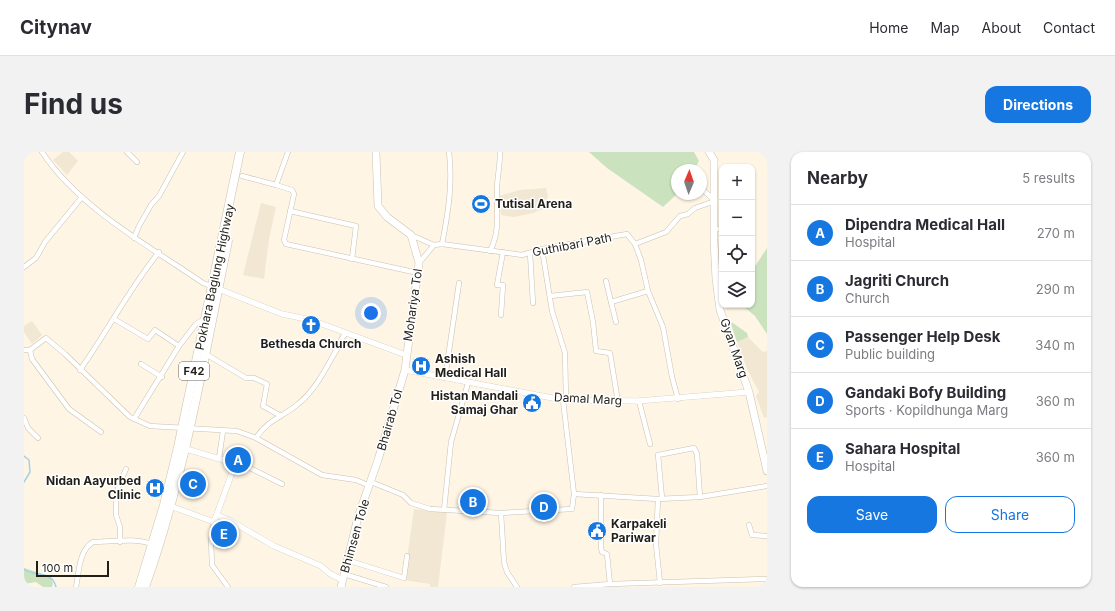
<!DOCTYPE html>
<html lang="en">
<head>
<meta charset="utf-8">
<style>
	:root { --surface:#fff; --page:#f2f2f3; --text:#2b2b33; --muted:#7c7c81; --line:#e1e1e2; --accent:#1577df }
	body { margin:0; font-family:Inter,sans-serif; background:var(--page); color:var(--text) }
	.controls { position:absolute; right:12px; top:12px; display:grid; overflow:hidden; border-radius:8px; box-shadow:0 1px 3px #0004 }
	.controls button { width:36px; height:36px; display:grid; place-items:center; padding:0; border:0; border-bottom:1px solid var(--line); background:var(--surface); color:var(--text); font:20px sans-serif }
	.compass { position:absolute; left:647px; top:12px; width:36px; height:36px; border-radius:50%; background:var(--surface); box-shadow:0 1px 3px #0004; rotate:2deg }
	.scale { position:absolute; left:12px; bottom:10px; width:73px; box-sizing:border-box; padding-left:4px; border:2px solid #221f19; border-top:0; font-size:11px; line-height:14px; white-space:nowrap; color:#221f19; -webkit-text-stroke:3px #fff; paint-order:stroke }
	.you { position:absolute; left:347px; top:161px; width:14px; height:14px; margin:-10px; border:3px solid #fff; border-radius:50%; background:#1a73e8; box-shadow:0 0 0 6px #1a73e833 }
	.badge { display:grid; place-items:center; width:26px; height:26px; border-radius:50%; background:var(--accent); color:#fff; font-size:13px; font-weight:700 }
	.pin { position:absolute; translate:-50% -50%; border:2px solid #fff; box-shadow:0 1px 4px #0006 }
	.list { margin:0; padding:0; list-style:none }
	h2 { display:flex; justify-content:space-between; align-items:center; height:52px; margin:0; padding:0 16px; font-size:17px }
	h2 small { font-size:13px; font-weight:400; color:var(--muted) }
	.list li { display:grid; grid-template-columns:26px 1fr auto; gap:12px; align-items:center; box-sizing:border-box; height:56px; padding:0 16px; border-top:1px solid var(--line) }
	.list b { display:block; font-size:15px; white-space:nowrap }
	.list p { margin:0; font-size:13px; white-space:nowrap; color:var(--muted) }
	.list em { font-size:13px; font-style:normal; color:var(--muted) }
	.actions { display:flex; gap:8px; padding:12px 16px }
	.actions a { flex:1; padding:9px 0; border:1px solid var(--accent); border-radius:12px; text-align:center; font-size:14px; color:var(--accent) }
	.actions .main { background:var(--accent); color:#fff }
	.icon { flex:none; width:22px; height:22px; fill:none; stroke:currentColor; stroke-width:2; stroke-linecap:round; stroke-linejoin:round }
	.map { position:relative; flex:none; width:743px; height:435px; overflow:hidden; border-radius:12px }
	header { display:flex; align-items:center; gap:24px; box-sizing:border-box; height:56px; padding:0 20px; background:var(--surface); border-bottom:1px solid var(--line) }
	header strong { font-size:19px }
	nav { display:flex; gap:22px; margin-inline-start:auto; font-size:14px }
	.intro { display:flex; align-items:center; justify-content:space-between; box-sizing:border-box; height:96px; padding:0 24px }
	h1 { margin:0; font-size:28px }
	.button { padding:10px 18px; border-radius:12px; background:var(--accent); color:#fff; font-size:14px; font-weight:700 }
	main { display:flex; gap:24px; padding:0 24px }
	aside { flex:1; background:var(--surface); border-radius:12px; box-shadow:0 1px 3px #0004 }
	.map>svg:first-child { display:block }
	.education { fill:#f1e7d2 }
	.green { fill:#cae2be }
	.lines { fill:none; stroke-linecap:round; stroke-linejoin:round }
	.stream { stroke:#a3d1ea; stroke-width:1.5 }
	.minor-casing { stroke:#c9c1b2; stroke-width:5.5 }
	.tertiary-casing { stroke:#c9c1b2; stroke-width:6 }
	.secondary-casing { stroke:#c9c1b2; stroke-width:8 }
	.primary-casing { stroke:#c9c1b2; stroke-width:8 }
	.trunk-casing { stroke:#c9c1b2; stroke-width:9 }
	.minor { stroke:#fff; stroke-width:4.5 }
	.tertiary { stroke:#fff; stroke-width:5.5 }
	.secondary { stroke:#fff; stroke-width:7 }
	.primary { stroke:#fff; stroke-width:7 }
	.trunk { stroke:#fff; stroke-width:8 }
	.labels { text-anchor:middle; stroke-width:3; stroke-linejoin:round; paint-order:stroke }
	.shield { fill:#fff; stroke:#64625e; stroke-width:1 }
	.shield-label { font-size:11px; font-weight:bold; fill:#221f19 }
	.poi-label { font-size:12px; font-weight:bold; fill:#221f19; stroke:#fff; text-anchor:start }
	.street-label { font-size:12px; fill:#221f19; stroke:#fff }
</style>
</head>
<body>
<header>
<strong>Citynav</strong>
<nav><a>Home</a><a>Map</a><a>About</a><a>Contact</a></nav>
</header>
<div class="intro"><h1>Find us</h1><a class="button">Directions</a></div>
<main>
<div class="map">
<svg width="743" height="435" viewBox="0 0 743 435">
	<rect width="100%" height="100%" fill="#fef5e5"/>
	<g class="education">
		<polygon points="39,0 45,0 54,9 43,23 29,8"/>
		<polygon points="522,36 524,44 522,56 509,61 490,65 477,63 475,44 496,38"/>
		<polygon points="237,51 252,55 245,87 240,127 219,123"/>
		<polygon points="8,169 18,183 8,192 0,180 0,174"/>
		<polygon points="724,185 739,200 743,199 743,265 740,266 732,244 735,240 724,219 713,190"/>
		<polygon points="390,357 423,361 414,435 406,435 406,432 380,428"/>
	</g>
	<g class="green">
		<polygon points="565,0 670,0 675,9 670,18 653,18 653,42 639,55 583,16"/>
		<polygon points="743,93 743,182 731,164 719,154 728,153 728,119 743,96"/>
		<polygon points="706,169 723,181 724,185 713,190"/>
		<polygon points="0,416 25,424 29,431 28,435 19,435 12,430 0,432"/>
	</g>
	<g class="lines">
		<g class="stream">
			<polyline points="0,304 5,308 6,320 0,330"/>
			<path d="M0 417C10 425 28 418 32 435"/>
		</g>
		<defs>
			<g id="minor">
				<path d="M18 0C55 56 125 94 179 131L189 135"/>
				<polyline points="103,0 113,10"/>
				<polyline points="218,24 252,33 264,0"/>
				<polyline points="252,33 268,38 270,42 260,88 262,92 394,121"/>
				<polyline points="677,36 691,49"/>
				<polyline points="266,59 332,74 328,107"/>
				<polyline points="690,77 698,77"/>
				<polyline points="387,83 410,93"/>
				<polyline points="110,86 115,74 127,53 135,44 159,0"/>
				<path d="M418 92C424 62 429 31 425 0"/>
				<polyline points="611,92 617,108 624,139 639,175 648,225 654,247"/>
				<polyline points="518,97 528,159 541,201 542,248"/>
				<path d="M466 99C477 78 472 57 473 34 474 22 476 12 476 0"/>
				<polyline points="506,101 509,151"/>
				<polyline points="395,111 410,93 418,92 498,103 518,97 603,82 611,92 642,80 656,64 664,62 671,56 691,49"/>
				<polyline points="0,115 12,106 21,90 58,45"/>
				<polyline points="582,129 587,150 624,139"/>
				<polyline points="526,144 563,140 569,170 572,199 586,201 594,250"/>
				<polyline points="587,150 592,170"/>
				<polyline points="477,163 479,133 473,133 479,100"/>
				<polyline points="90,167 124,187 131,178 155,194 172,172 180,167"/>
				<polyline points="0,198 6,198 22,186 41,202 106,265 126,274 213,279 232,286 298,323 332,328 346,334"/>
				<polyline points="6,198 8,207 45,257 77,280"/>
				<polyline points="180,201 222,226 230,226 243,232 239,254 257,264"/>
				<polyline points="117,212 138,225"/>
				<path d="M56 218C83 180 105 137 135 100"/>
				<polyline points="421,226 435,131"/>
				<polyline points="615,249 626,292"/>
				<polyline points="0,266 4,276 14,286"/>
				<polyline points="110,267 155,194"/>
				<path d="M232 286C243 268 259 265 274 252 291 239 302 216 313 197 316 191 317 186 322 181"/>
				<polyline points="195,306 199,279"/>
				<polyline points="206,310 226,316 258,332"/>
				<polyline points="347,330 379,343 387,351 406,357 477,361 548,357 550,342 539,248"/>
				<polyline points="550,342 634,347 676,345 743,334"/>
				<polyline points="577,343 577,396 578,400 583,402 586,432"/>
				<polyline points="638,346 634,303 670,296 673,302 676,345"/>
				<polyline points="634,347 632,392 636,431"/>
				<polyline points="420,358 427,290 444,231"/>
				<polyline points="477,361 480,410 483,420 493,435"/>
				<polyline points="190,370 187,389 188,413 204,435"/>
				<polyline points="725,373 728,383 743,384"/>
				<polyline points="96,390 96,375 92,363 92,351 94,336 102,317"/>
				<polyline points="323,408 380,426 383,404"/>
				<polyline points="320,422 362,435"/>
				<path d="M52 435C55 420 55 398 69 390 87 390 114 385 129 393"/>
				<polyline points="550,435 586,432 743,427"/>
			</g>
			<g id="tertiary">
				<polyline points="192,136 258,162 287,168 382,203"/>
				<polyline points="381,218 539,248 613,249 725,240"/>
				<polyline points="146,354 190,370 209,318 206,310 159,296"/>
				<polyline points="193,363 205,368 250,394 297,414 305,421 318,428"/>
			</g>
			<polyline id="secondary" points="317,435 334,365 354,308 381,218 395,111 387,83 363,65 354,54 352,0"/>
			<polyline id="primary" points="685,0 690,8 690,88 692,127 696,158 725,240 743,319"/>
			<g id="trunk">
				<polyline points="115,435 140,353 154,295 216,0"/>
				<path d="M121 435C161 324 180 205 204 89"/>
			</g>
		</defs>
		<use href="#minor" class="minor-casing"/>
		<use href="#tertiary" class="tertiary-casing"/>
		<use href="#secondary" class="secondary-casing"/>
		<use href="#primary" class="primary-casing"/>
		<use href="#trunk" class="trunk-casing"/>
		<use href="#minor" class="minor"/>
		<use href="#tertiary" class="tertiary"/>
		<use href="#secondary" class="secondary"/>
		<use href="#primary" class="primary"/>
		<use href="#trunk" class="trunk"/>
	</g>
	<defs>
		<symbol id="stadium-disc" viewBox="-11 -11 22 22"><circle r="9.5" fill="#1577df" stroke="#fff"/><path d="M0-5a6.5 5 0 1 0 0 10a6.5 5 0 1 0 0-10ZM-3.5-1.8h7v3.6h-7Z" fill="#fff"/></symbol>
		<symbol id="church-disc" viewBox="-11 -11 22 22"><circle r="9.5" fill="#1577df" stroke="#fff"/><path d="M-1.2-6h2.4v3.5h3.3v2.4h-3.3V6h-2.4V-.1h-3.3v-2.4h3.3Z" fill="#fff"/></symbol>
		<symbol id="hospital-disc" viewBox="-11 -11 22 22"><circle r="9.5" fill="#1577df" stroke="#fff"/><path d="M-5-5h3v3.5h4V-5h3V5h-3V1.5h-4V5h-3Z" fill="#fff"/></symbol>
		<symbol id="civic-disc" viewBox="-11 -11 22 22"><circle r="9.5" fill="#1577df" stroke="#fff"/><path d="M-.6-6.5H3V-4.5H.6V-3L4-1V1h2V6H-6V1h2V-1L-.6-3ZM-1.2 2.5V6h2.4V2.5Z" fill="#fff"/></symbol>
	</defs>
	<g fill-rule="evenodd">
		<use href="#stadium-disc" x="446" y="41" width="22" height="22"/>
		<use href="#church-disc" x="276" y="162" width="22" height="22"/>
		<use href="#hospital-disc" x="386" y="203" width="22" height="22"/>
		<use href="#civic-disc" x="497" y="240" width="22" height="22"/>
		<use href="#hospital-disc" x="120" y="325" width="22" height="22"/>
		<use href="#civic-disc" x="562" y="368" width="22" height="22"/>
	</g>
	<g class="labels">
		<rect class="shield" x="155" y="210" width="30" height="18" rx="3"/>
		<g class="shield-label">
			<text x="170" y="223">F42</text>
		</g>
		<g class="poi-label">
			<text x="471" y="56">Tutisal Arena</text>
			<text x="287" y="196" text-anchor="middle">Bethesda Church</text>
			<text x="411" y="211">Ashish<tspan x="411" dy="14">Medical Hall</tspan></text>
			<text x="494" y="248" text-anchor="end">Histan Mandali<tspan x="494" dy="14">Samaj Ghar</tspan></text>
			<text x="117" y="333" text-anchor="end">Nidan Aayurbed<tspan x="117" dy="14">Clinic</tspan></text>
			<text x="587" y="376">Karpakeli<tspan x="587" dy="14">Pariwar</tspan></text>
		</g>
		<g class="street-label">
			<text transform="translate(548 93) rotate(-11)" y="4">Guthibari Path</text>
			<text transform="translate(191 125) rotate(-78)" y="4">Pokhara Baglung Highway</text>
			<text transform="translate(389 153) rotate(-82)" y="4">Mohariya Tol</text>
			<text transform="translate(710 196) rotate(71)" y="4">Gyan Marg</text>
			<text transform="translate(564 247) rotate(3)" y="4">Damal Marg</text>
			<text transform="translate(366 268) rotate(-74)" y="4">Bhairab Tol</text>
			<text transform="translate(331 384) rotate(-74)" y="4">Bhimsen Tole</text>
		</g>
	</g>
</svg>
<div class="controls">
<button>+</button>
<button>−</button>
<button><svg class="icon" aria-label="locate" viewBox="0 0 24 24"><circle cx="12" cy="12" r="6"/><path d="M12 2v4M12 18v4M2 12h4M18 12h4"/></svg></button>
<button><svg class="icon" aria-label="layers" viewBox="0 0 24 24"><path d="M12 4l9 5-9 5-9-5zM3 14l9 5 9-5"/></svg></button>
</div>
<svg class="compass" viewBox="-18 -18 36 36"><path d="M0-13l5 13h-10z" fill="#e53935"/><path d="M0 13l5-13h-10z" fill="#7c7c81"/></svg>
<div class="scale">100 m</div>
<div class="you"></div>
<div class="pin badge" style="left:214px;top:308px">A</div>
<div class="pin badge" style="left:449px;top:350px">B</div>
<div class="pin badge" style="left:169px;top:332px">C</div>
<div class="pin badge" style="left:520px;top:355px">D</div>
<div class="pin badge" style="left:200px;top:382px">E</div>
</div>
<aside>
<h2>Nearby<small>5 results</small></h2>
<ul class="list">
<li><span class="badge">A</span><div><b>Dipendra Medical Hall</b><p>Hospital</p></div><em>270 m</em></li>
<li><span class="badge">B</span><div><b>Jagriti Church</b><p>Church</p></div><em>290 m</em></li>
<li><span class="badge">C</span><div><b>Passenger Help Desk</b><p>Public building</p></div><em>340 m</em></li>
<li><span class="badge">D</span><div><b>Gandaki Bofy Building</b><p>Sports · Kopildhunga Marg</p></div><em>360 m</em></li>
<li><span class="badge">E</span><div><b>Sahara Hospital</b><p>Hospital</p></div><em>360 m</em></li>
</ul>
<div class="actions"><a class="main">Save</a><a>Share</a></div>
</aside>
</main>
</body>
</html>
